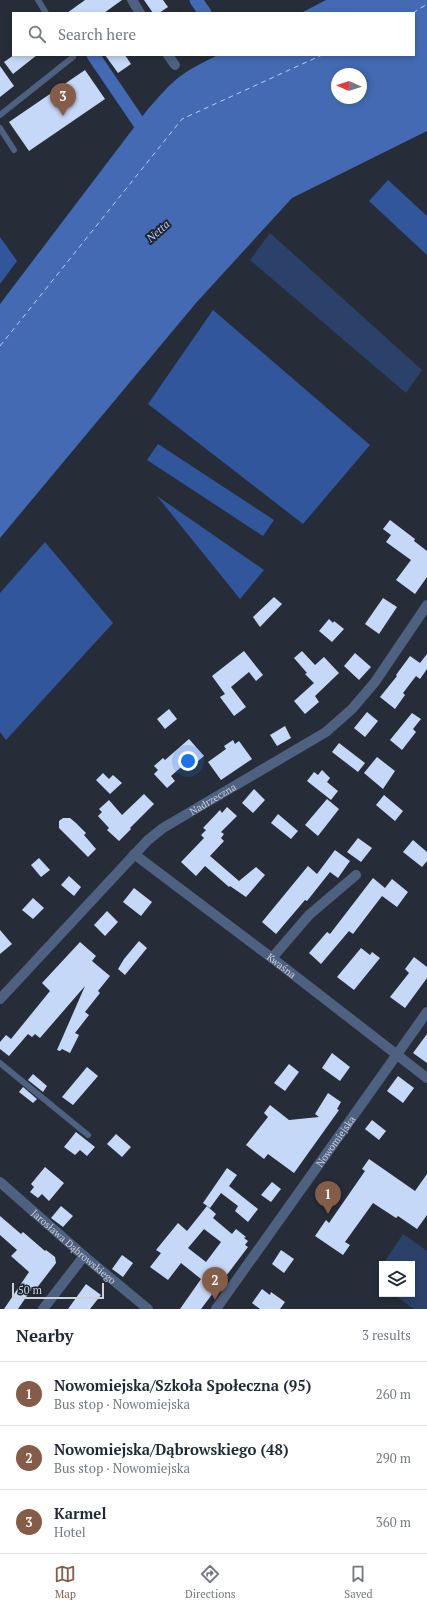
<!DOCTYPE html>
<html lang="en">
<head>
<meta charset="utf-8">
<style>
	:root { --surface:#fff; --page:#f2f2f3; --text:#1f2937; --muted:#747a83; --line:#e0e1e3; --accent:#845c47 }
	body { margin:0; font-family:"PT Serif",serif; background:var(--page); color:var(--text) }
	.controls { position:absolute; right:12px; bottom:12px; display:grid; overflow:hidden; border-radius:0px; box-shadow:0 2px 6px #0003 }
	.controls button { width:36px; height:36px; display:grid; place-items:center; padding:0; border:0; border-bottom:1px solid var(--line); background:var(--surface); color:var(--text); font:20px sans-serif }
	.compass { position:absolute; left:331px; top:68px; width:36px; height:36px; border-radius:50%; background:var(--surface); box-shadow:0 2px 6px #0003; rotate:273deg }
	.scale { position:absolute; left:12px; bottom:10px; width:92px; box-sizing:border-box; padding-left:4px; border:2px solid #cdd1d9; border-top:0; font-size:11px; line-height:14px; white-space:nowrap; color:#cdd1d9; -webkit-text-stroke:3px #1d232f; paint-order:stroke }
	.you { position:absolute; left:188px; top:761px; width:14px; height:14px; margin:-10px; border:3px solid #fff; border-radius:50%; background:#1a73e8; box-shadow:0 0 0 6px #1a73e833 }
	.badge { display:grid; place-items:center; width:26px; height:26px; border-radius:50%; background:var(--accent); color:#fff; font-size:13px; font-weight:700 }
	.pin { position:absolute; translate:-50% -33px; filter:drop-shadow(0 1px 2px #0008) }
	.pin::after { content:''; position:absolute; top:21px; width:14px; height:12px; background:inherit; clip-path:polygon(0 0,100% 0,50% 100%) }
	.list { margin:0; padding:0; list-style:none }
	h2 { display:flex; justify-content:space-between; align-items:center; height:52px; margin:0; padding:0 16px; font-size:17px }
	h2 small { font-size:13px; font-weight:400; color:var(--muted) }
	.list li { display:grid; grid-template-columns:26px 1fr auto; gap:12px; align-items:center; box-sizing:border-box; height:64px; padding:0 16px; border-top:1px solid var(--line) }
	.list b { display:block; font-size:15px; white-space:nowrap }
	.list p { margin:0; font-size:13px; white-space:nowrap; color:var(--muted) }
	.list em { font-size:13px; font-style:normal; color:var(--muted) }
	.icon { flex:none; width:22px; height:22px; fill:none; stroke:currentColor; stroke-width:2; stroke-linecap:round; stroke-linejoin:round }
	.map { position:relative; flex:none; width:427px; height:1309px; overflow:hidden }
	.search { position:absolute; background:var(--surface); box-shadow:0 2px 6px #0003; left:12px; right:12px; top:12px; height:44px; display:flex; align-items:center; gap:10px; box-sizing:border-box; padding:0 14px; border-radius:0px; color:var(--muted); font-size:15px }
	.sheet { height:244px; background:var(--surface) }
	nav { display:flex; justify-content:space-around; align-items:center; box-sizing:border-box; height:56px; border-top:1px solid var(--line); background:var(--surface); font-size:11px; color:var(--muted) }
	nav a { display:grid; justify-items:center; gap:2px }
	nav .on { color:var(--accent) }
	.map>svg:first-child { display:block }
	.green { fill:#2b4169 }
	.forest { fill:#31569c }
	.water { fill:#436ab2; fill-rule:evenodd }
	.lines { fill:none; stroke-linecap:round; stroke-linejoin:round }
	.canal { stroke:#436ab2; stroke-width:13 }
	.ferry { stroke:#b8cef6; stroke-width:1; stroke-dasharray:5 4; stroke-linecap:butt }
	.building { fill:#c6d8f8; fill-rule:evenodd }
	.lane { stroke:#4f6180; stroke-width:6 }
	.street { stroke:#4f6180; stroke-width:10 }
	.labels { text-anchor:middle; stroke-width:4; stroke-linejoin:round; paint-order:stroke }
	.street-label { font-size:10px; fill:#cdd1d9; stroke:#1d232f }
	.water-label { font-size:11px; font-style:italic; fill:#b8cef6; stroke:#1d232f }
</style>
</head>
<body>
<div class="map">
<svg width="427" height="1309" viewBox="0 0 427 1309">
	<rect width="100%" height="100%" fill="#262d39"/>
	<g class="green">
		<polygon points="270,233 422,370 406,393 250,260"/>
		<polygon points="403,1234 427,1251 427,1309 414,1309 393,1294 412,1294 412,1264 383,1264"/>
	</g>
	<g class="forest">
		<polygon points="388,180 427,216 427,255 369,201"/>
		<polygon points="0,237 17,261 0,284"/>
		<polygon points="213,310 370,445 303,524 148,404"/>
		<polygon points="158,444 274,520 263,536 147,460"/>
		<polygon points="157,496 264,570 240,599"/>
		<polygon points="45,542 113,623 6,740 0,732 0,593"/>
	</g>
	<path class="water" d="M326 0H427V131L292 198 196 303 0 538V304L148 109C159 97 169 84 182 75 193 67 206 61 218 55H414V13H301ZM337 74H361V98H337Z"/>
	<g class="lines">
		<g class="canal">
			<polyline points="196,0 205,13"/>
			<polyline points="93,55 148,136"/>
		</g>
		<g class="ferry">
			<polyline points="413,13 427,4"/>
			<polyline points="0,346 182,119 322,55"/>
		</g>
	</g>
	<g class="building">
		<polygon points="85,0 122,0 104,13 67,13"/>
		<polygon points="144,0 163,0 168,7 159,13 153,13"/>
		<polygon points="14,55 37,55 13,74 4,62"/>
		<polygon points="105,55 125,55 131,64 118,73"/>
		<polygon points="0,66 14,86 0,97"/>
		<polygon points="85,70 105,99 29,151 9,122"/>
		<polygon points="390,520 415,539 414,541 427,551 427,577 415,594 396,580 411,560 386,542 391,535 383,529"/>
		<polygon points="274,597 282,604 260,627 253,617"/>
		<polygon points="383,598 397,607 379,634 365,624"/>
		<polygon points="329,619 333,623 334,621 344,629 332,642 319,631"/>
		<polygon points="244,651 263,675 256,681 249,672 231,687 246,707 234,716 220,697 225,694 212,676"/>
		<polygon points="302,651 315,665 324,657 339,673 315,696 319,702 305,714 294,701 314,683 305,674 307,673 294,658"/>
		<polygon points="355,653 371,667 359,680 344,666"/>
		<polygon points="427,654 427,669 420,679 416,676 403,693 405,695 395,709 380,697 397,676 396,675 410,656 420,663"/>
		<polygon points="169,709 177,719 165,729 157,719"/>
		<polygon points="367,712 378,721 365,737 354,728"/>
		<polygon points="412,713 421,719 413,729 416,732 402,750 390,740"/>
		<polygon points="285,726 291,738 277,746 270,735"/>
		<polygon points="189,739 204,756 191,767 187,762 171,776 175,781 167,788 154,774 158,770 154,766 163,758 165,760"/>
		<polygon points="233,740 235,744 239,741 252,759 221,780 208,762 226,749 224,746"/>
		<polygon points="339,743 365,763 358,772 332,752"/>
		<polygon points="377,757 395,771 383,789 364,773"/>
		<polygon points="322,770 330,778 327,782 338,791 331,800 307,781 314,772 318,775"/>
		<polygon points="103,773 109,779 113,775 122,783 110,794 96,780"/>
		<polygon points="254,789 265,800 253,813 242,803"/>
		<polygon points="144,794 154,804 130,828 131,829 119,841 107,830 109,828 98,816 102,812 99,809 109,800 122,815"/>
		<polygon points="384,795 403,811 395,821 376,805"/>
		<polygon points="327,799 339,809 318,836 305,825"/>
		<polygon points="227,807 237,816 221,832 224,834 221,838 224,841 210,856 239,881 256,867 265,875 246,897 230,886 229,887 205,866 196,876 181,862 204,838 201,835 206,830 203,828 220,810 222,813"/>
		<polygon points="278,814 298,831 291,839 271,823"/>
		<polygon points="63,818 70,818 76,823 86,833 84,835 96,849 88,857 59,828 59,821"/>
		<polygon points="358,838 372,848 361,862 347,852"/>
		<polygon points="413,840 427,852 427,861 422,867 403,852"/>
		<polygon points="335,850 350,861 338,878 330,872 307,901 305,900 276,934 262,922 308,866 317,874"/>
		<polygon points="39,858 50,870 41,877 31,865"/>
		<polygon points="69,876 81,887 74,896 61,885"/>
		<polygon points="373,878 385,888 392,879 408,892 397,907 382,896 353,934 349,931 321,964 309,953 327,932 330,934"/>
		<polygon points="134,888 152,902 141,916 123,902"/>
		<polygon points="33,898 44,908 33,919 22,910"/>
		<polygon points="107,911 118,922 105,936 94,925"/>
		<polygon points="0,930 12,944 0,954"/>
		<polygon points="139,941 147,948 125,975 118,969 124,959"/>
		<polygon points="80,942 96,956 92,961 110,976 98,991 100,993 85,1012 89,1015 75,1033 79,1035 70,1053 62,1049 60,1051 57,1050 85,986 40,1038 35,1034 32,1037 28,1034 9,1056 0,1049 0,1042 6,1035 11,1039 50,991 42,983"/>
		<polygon points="361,948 370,955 372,952 380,958 354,990 337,977"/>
		<polygon points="414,957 427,967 427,978 405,1008 390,997 409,973 405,969"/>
		<polygon points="427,1034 427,1063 413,1053"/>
		<polygon points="332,1053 350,1067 340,1081 322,1068"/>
		<polygon points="289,1064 299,1072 285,1091 274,1083"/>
		<polygon points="87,1067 98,1076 73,1105 62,1097"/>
		<polygon points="33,1074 47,1086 43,1092 28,1080"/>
		<polygon points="398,1076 414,1088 403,1103 387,1091"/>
		<polygon points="23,1087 37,1099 33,1103 19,1092"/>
		<polygon points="328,1093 341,1102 337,1109 339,1110 294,1173 268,1154 264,1159 246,1145 268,1117 264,1113 270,1105 289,1120 319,1117 315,1114"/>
		<polygon points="372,1120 386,1131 379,1140 365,1129"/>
		<polygon points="76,1132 95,1147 87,1156 80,1150 75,1155 64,1147"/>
		<polygon points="116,1134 131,1147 122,1157 107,1144"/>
		<polygon points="369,1159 415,1191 427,1174 427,1215 417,1229 398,1216 396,1218 373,1203 345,1242 350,1245 343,1255 315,1236 326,1220 329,1223 365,1171 362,1169"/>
		<polygon points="45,1167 64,1183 49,1201 42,1194 38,1198 30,1192 34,1187 31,1184"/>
		<polygon points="227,1168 237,1175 229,1186 258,1209 248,1222 235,1211 238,1206 221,1193 210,1208 203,1203"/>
		<polygon points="272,1182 281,1189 271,1202 261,1195"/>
		<polygon points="61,1206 73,1216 63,1227 51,1218"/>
		<path d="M207 1206 216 1214 213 1218 232 1234 236 1229 246 1237 244 1238 248 1241 245 1245 248 1247 201 1309H180L201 1279 181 1263 168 1280 150 1267 161 1253 156 1250 178 1223 187 1231ZM204 1229 221 1242 206 1262 188 1248Z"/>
		<polygon points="0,1216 21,1234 23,1232 45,1251 46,1250 55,1257 56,1263 36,1289 33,1287 18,1309 4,1309 29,1272 11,1256 17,1250 0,1235"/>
		<polygon points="281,1250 294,1259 284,1273 272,1264"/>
		<polygon points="122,1255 133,1263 123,1277 112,1269"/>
		<polygon points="86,1284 101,1295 90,1309 68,1309"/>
		<polygon points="262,1289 270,1295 271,1292 285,1302 280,1309 260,1309 252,1303"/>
	</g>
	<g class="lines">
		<g class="lane">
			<polyline points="38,0 46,13"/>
			<polyline points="0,115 73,57 72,55"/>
			<polyline points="0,128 14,150"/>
			<polyline points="0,1063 88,1135"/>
		</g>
		<g class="street">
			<polyline points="132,0 140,13"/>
			<polyline points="168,55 175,65"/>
			<path id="s1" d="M134 854 272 958 427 1078"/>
			<polyline points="272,958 309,915 356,875"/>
			<path id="s2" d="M0 999 148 840 163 828 326 732 352 709 375 682 427 605"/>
			<path id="s3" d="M0 1182 84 1256 148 1309"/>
			<polyline points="43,1309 84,1256"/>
			<path id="s4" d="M216 1309 427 1012"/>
		</g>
	</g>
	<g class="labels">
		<g class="street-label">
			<text dy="4" stroke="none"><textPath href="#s2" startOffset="294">Nadrzeczna</textPath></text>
			<text dy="4" stroke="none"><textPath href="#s1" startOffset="185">Kwaśna</textPath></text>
			<text dy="4" stroke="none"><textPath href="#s4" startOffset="206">Nowomiejska</textPath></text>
			<text dy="4" stroke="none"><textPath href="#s3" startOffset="98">Jarosława Dąbrowskiego</textPath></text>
		</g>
		<g class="water-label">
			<text transform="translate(158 231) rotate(-41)" y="4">Netta</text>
		</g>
	</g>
</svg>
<div class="controls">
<button><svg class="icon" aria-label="layers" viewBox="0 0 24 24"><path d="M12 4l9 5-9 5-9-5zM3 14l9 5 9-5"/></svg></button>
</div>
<svg class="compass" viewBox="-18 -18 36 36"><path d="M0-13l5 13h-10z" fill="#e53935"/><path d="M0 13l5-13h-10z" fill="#747a83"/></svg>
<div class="scale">50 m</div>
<div class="you"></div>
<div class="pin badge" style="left:328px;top:1214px">1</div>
<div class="pin badge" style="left:215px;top:1300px">2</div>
<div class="pin badge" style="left:63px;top:116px">3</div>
<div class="search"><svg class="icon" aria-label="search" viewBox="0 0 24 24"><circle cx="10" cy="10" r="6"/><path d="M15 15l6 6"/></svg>Search here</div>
</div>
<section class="sheet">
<h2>Nearby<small>3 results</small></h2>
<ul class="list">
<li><span class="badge">1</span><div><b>Nowomiejska/Szkoła Społeczna (95)</b><p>Bus stop · Nowomiejska</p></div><em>260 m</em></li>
<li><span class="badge">2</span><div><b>Nowomiejska/Dąbrowskiego (48)</b><p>Bus stop · Nowomiejska</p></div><em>290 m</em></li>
<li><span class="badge">3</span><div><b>Karmel</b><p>Hotel</p></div><em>360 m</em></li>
</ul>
</section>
<nav>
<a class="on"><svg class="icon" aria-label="map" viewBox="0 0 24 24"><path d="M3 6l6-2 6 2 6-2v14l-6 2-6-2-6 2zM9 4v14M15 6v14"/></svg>Map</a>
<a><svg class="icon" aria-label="directions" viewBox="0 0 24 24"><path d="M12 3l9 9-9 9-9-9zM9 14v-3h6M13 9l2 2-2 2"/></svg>Directions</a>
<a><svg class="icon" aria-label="saved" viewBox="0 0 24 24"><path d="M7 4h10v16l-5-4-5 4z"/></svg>Saved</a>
</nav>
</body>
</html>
